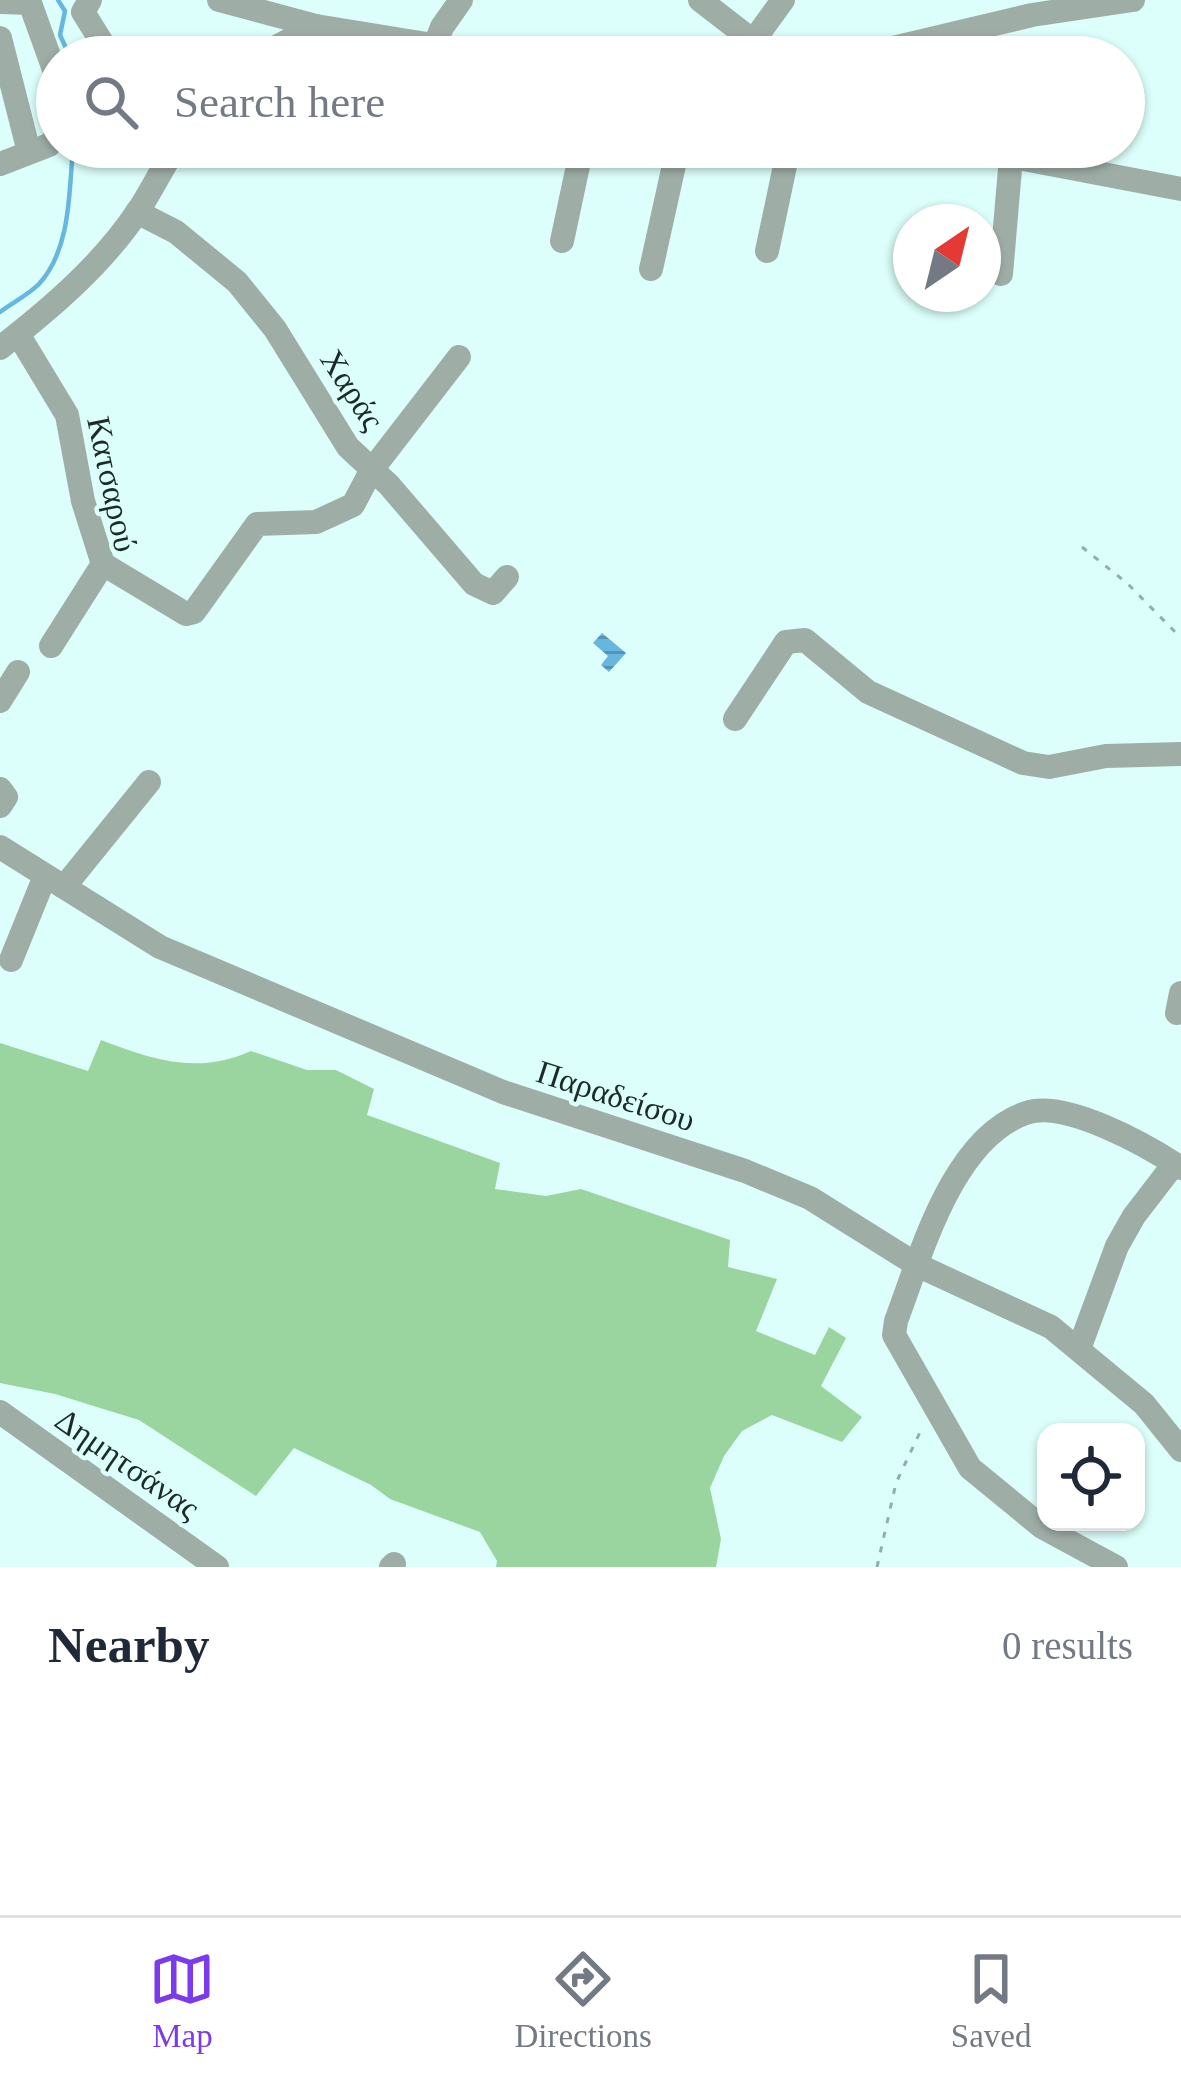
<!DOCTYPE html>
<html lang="en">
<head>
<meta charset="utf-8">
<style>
	:root { --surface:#fff; --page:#f6f6f7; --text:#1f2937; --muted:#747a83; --line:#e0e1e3; --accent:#7c3aed }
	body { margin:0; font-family:"Times New Roman",serif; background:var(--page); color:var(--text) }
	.controls { position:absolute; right:36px; bottom:36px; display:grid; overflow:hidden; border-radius:24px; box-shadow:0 3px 9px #0004 }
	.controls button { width:108px; height:108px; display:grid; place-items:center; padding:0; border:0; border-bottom:3px solid var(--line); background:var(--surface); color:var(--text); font:60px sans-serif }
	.compass { position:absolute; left:893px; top:204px; width:108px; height:108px; border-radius:50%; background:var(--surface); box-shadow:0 3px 9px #0004; rotate:35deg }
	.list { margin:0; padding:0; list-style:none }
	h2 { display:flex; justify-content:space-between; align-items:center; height:156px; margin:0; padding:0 48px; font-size:51px }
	h2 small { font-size:39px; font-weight:400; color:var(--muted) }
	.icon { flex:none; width:66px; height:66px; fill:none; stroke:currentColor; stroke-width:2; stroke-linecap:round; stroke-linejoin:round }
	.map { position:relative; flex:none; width:1181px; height:1567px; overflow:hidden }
	.search { position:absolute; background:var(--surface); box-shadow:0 3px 9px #0004; left:36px; right:36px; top:36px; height:132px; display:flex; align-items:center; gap:30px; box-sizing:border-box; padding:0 42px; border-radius:66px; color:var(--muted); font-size:45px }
	.sheet { height:348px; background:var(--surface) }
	nav { display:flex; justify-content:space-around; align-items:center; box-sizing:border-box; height:168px; border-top:3px solid var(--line); background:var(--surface); font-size:33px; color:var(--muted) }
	nav a { display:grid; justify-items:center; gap:6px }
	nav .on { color:var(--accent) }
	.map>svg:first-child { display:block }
	.grass { fill:#9ad49e }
	.water { fill:url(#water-rules) }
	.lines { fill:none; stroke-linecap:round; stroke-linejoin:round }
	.stream { stroke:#67b6df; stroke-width:4.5 }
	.path { stroke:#92aeab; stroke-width:3; stroke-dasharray:6 9; stroke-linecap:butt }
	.minor { stroke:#9eaea7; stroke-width:24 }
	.labels { text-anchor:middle; stroke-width:9; stroke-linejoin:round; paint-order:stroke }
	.street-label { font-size:33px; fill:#1a2b29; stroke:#dcfffb }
</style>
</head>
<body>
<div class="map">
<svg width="1181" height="1567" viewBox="0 0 1181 1567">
	<defs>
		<pattern id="water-rules" width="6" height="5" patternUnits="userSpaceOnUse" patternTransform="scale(3)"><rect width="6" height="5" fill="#67b6df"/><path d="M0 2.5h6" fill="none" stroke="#5494b5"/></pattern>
	</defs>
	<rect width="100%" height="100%" fill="#dcfffb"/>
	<path class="grass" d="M101 1040C154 1060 197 1075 251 1051L307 1070H336L374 1089 367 1115 500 1163 495 1189 546 1196 581 1189 730 1240 728 1267 777 1279 756 1331 815 1355 829 1327 846 1338 821 1386 862 1417 842 1442 772 1415 742 1431 724 1456 710 1488 721 1539 716 1567H496L497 1561 480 1532 390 1499 371 1485 294 1448 256 1496 139 1420 55 1394 0 1383V1043L88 1071Z"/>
	<polygon class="water" points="602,633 626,653 609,672 601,665 608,656 593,643"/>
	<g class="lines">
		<g class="stream">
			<polyline points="58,0 65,11 60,35 70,57"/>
			<path d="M0 312C12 303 28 295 39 284 71 249 69 192 73 147"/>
		</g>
		<g class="path">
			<polyline points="1082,547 1128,584 1181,638"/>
			<polyline points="877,1567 896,1483 922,1428"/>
		</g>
		<g class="minor">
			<polyline points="90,0 83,12 111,57"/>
			<polyline points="219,0 316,26 507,57"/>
			<polyline points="700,0 774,57"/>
			<polyline points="0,2 30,3 57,78"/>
			<polyline points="0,38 29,152"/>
			<polyline points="754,40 783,0"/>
			<polyline points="431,55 442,27 461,0"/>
			<polyline points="257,57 316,26"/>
			<polyline points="855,57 1032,15 1133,0"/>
			<polyline points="961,147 1181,189"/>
			<polyline points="0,164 49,145 57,136"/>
			<polyline points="137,212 176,232 237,282 275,329 348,447 389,485 474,584 493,593 507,577"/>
			<polyline points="562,241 582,147"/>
			<polyline points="767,251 789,147"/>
			<polyline points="651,269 678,147"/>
			<polyline points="1001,274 1011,157"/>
			<polyline points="18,334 67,415 83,501 103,564 51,646"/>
			<path d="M0 348C50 309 102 265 138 211 152 190 162 168 176 147"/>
			<polyline points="103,564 186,614 194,612 257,524 316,522 353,505 371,471 459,357"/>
			<polyline points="0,701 18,672"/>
			<polyline points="735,719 786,642 805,640 868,692 1023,763 1049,767 1106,756 1181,754"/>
			<polyline points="0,789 6,797 0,806"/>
			<polyline points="0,847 160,947 503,1092 745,1171 810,1198 917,1265 1051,1327 1144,1404 1181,1450"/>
			<polyline points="64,887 149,782"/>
			<polyline points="11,960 45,876"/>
			<polyline points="1177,1013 1181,993"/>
			<polyline points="1079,1349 1117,1246 1134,1216 1174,1164"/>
			<polyline points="0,1412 217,1567"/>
			<polyline points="391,1567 394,1564"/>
			<path d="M1116 1567 1042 1527 970 1468 894 1335 896 1321C921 1255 952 1138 1026 1113 1065 1099 1148 1146 1181 1168"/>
		</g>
	</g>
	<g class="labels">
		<g class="street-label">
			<text transform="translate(353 389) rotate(57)" y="12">Χαράς</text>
			<text transform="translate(113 484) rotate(78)" y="12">Κατσαρού</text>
			<text transform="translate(616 1095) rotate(18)" y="12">Παραδείσου</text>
			<text transform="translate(128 1463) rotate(35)" y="12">Δημητσάνας</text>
		</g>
	</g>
</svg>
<div class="controls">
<button><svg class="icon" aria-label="locate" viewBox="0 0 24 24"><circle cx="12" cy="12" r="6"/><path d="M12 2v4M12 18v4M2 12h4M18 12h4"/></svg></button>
</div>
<svg class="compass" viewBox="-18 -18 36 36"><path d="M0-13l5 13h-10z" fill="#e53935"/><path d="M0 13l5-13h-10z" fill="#747a83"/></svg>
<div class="search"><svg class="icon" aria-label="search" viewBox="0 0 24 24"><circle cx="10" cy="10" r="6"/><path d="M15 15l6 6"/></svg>Search here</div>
</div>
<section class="sheet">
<h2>Nearby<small>0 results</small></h2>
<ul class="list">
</ul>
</section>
<nav>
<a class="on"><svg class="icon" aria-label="map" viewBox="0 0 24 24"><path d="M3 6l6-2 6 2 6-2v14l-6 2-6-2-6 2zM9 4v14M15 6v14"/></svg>Map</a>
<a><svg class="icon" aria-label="directions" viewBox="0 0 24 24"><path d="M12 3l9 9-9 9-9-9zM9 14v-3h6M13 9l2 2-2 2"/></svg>Directions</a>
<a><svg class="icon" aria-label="saved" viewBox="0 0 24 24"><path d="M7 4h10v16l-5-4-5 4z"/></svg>Saved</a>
</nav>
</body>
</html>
